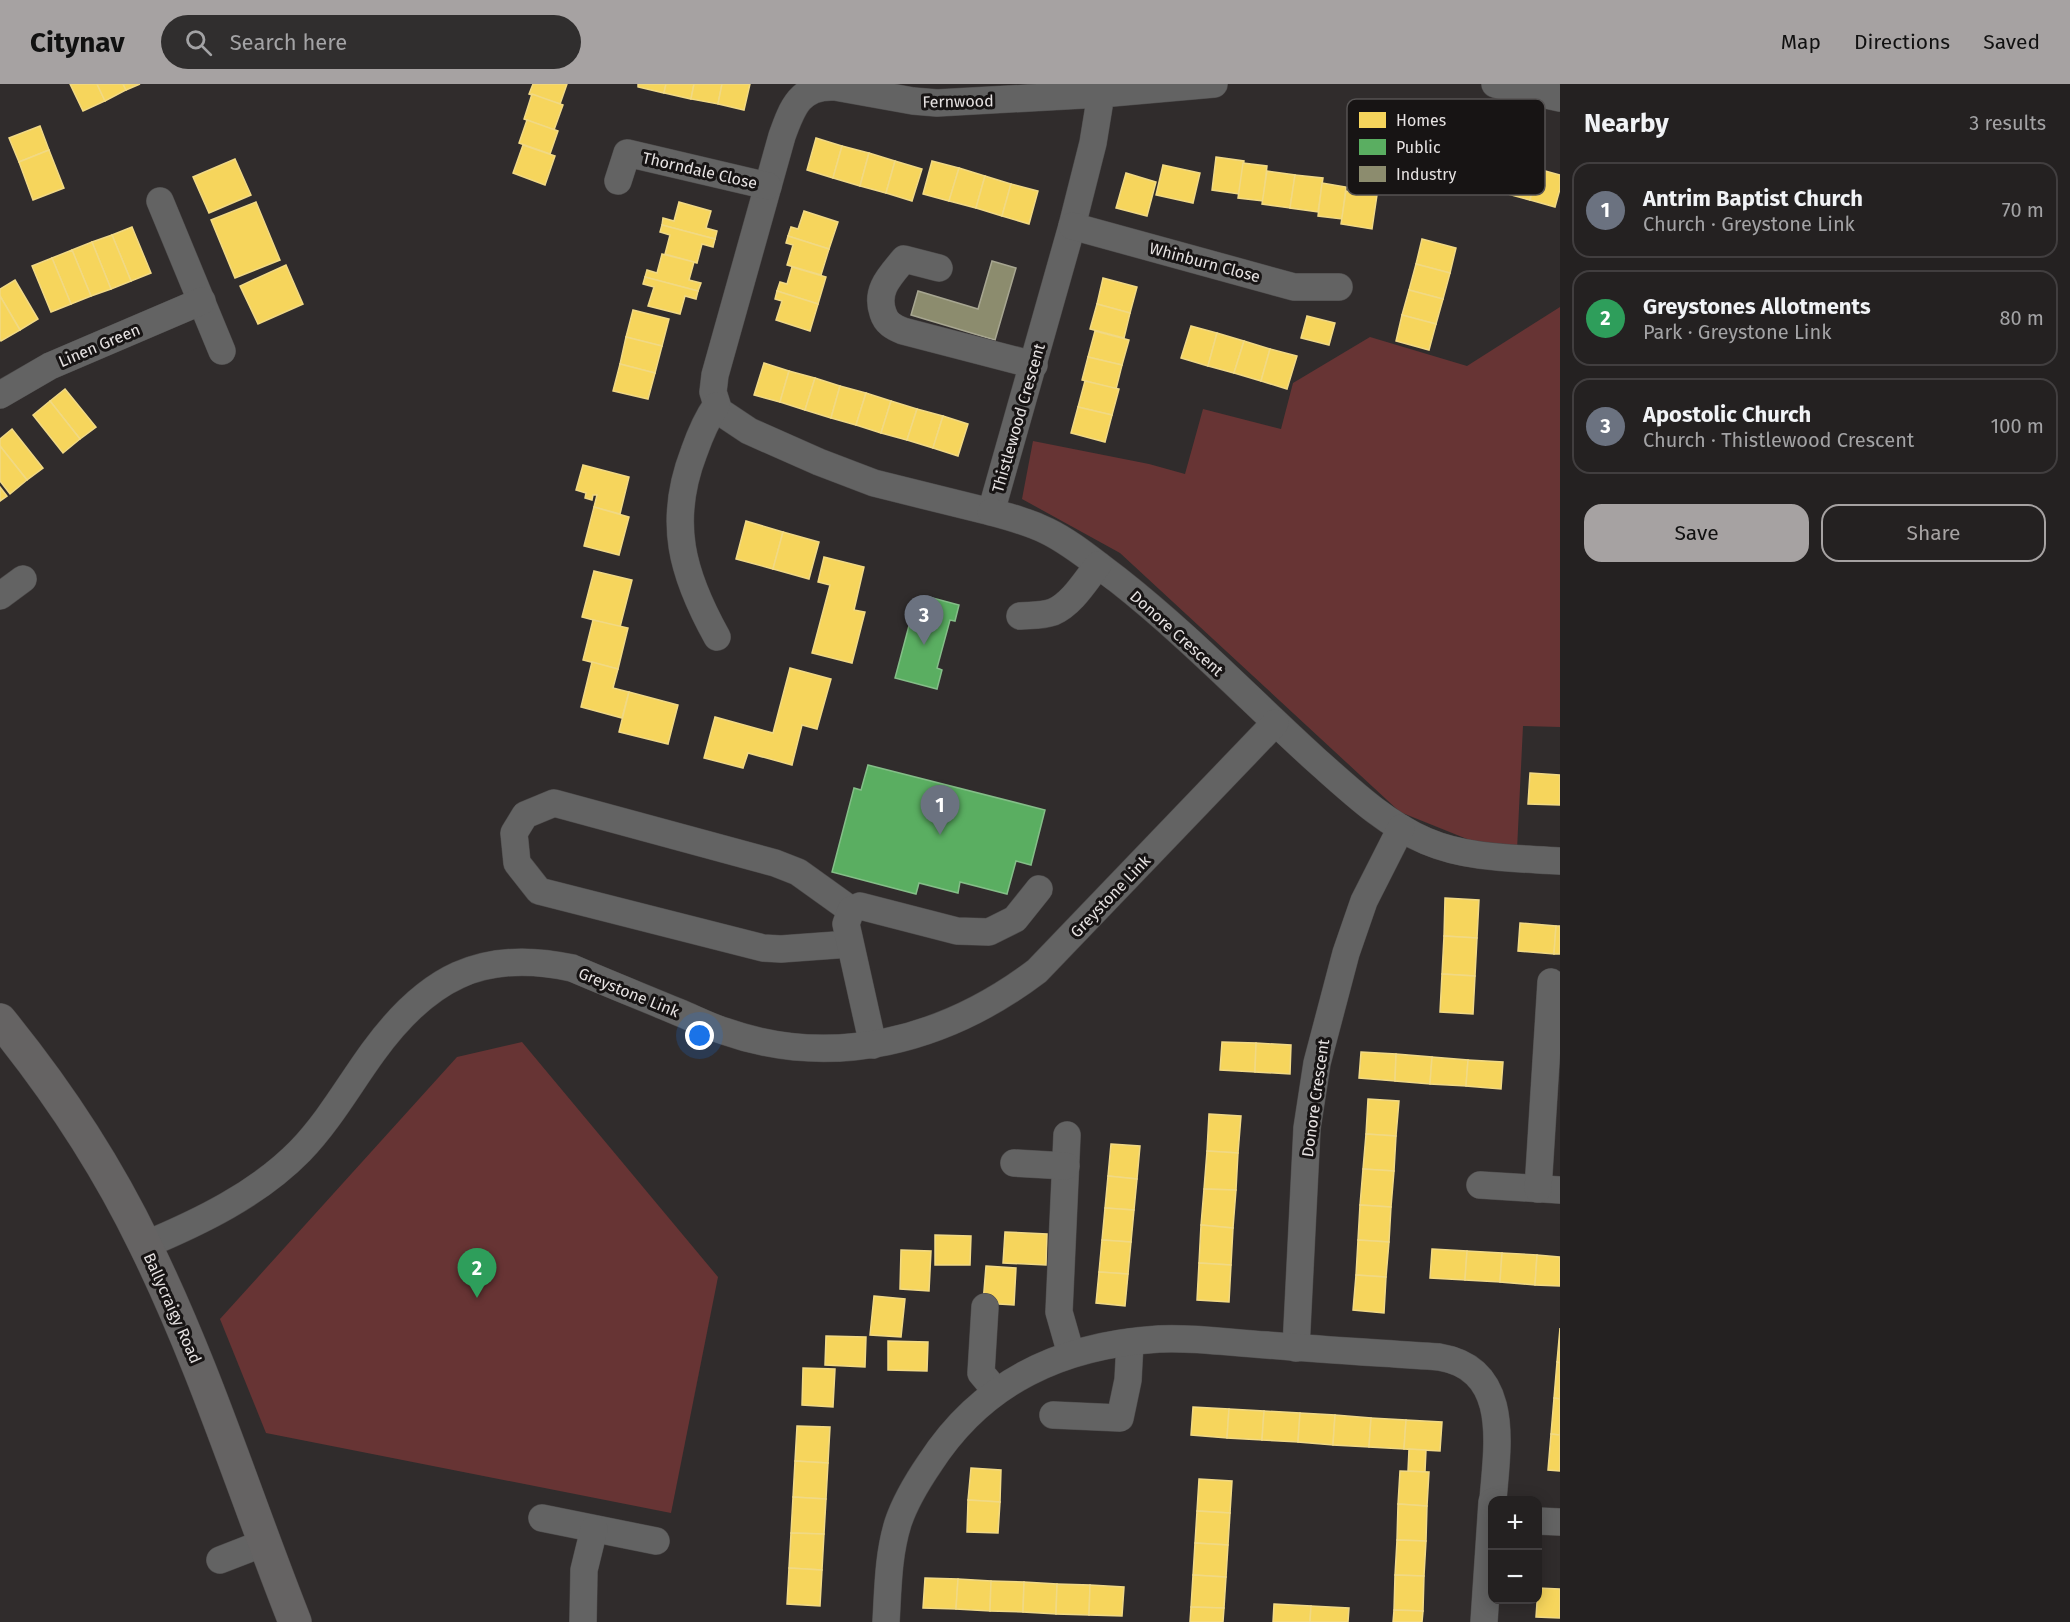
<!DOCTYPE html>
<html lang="en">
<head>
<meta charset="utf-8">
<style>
	:root { --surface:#242121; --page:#302e2e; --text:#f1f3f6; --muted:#a3a3a5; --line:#413e3f; --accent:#a6a2a2 }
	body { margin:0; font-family:"Fira Sans",sans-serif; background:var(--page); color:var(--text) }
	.controls { position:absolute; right:18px; bottom:18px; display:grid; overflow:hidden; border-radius:12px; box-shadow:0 3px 15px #0003 }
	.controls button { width:54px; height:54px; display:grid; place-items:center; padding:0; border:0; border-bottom:2px solid var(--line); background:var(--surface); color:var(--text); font:30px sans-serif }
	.you { position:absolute; left:700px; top:952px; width:21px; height:21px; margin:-15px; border:4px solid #fff; border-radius:50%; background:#1a73e8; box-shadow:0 0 0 9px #1a73e833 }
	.badge { display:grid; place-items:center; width:39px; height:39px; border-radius:50%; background:var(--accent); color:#fff; font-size:20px; font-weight:700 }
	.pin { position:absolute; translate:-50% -50px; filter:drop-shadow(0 2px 3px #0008) }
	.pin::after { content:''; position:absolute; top:32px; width:21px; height:18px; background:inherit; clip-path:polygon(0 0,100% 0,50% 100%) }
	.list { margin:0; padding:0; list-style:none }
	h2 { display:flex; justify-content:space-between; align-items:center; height:78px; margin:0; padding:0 24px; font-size:26px }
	h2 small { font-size:20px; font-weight:400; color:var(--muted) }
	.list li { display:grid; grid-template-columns:39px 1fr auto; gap:18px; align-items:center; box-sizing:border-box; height:96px; margin:0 12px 12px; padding:0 12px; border:2px solid var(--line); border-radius:18px }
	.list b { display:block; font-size:22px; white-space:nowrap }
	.list p { margin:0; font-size:20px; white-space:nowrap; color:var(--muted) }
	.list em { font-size:20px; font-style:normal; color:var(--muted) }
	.actions { display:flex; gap:12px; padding:18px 24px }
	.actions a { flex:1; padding:14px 0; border:2px solid var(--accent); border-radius:18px; text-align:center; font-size:21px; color:var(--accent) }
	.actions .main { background:var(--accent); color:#111 }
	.icon { flex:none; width:33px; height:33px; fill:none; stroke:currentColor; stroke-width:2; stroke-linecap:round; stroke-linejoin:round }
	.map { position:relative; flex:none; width:1560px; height:1538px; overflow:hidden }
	header { display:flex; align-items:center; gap:36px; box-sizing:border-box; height:84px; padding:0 30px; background:var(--accent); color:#111 }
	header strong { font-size:28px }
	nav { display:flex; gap:33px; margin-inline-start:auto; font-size:21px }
	.search { width:420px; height:54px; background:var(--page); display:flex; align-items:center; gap:15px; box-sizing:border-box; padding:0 21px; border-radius:33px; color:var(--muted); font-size:22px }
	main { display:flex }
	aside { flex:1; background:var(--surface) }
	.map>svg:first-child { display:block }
	.green { fill:#673434 }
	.homes { fill:#f6d55c; stroke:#f1d984; stroke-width:1.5 }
	.public { fill:#5aae61; stroke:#84be88; stroke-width:1.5 }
	.industry { fill:#8c8c6e; stroke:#a7a691; stroke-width:1.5 }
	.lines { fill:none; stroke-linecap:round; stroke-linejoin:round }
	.minor-casing { stroke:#4c4a4a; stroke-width:28 }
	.major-casing { stroke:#4c4a4a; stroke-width:34 }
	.minor { stroke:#636363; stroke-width:27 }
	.major { stroke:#656363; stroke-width:33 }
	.labels { text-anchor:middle; stroke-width:6; stroke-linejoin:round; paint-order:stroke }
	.street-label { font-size:16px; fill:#e6e2e2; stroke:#171414 }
	.key { fill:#171414; stroke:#555252; stroke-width:1.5 }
	.key-label { font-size:16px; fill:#e6e2e2 }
</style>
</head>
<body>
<header>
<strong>Citynav</strong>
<div class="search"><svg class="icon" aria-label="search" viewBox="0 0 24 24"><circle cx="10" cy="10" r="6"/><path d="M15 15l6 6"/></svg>Search here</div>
<nav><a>Map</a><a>Directions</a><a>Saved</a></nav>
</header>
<main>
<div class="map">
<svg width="1560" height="1538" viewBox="0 0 1560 1538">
	<rect width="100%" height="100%" fill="#302c2c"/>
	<g class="green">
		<polygon points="1560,223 1560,643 1523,642 1517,766 1477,759 1400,728 1120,469 1022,415 1033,357 1149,380 1185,390 1203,325 1281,345 1293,299 1370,253 1467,282"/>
		<polygon points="522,958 718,1193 671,1429 266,1349 220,1235 457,973"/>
	</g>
	<g class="homes">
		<polygon points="70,0 97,0 105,17 83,27"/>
		<polygon points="97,0 123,0 126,6 105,17"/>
		<polygon points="123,0 140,0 126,6"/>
		<polygon points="533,0 567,0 560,20 529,10"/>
		<polygon points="638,0 666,0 664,9 638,3"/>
		<polygon points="666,0 694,0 691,15 664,9"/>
		<polygon points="694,0 722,0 718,20 691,15"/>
		<polygon points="722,0 750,0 744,26 718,20"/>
		<polygon points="532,10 563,21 554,46 524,35"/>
		<polygon points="527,36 558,47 550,70 519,59"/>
		<polygon points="40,42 49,66 19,78 9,54"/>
		<polygon points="816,54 842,62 833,94 807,86"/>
		<polygon points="523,61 555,72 545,101 513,89"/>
		<polygon points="842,62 869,69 860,102 833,94"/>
		<polygon points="49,66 64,104 33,116 19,78"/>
		<polygon points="869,69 895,77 886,109 860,102"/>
		<polygon points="1216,73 1244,77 1239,110 1212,106"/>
		<polygon points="235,75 251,111 209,129 193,93"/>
		<polygon points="895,77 922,85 912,117 886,109"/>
		<polygon points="932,77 959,84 949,117 923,110"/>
		<polygon points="1512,78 1538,85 1530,116 1504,109"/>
		<polygon points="1243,79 1267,82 1263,117 1238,114"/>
		<polygon points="1163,81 1200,89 1193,119 1156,111"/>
		<polygon points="959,84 985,92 976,124 949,117"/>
		<polygon points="1538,85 1560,91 1560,105 1555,123 1530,116"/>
		<polygon points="1267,87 1295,91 1290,124 1262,120"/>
		<polygon points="1126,89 1156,98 1147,132 1116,124"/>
		<polygon points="1295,91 1323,94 1318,128 1290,124"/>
		<polygon points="985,92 1011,100 1002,132 976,124"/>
		<polygon points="1322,99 1346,103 1342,135 1318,132"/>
		<polygon points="1011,100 1038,107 1029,140 1002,132"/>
		<polygon points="1346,107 1377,111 1372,145 1341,140"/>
		<polygon points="256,118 280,176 235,194 211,136"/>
		<polygon points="679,118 711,127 706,144 717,147 715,155 662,141 663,134 674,137"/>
		<polygon points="804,127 838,138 829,165 788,152 791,143 798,145"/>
		<polygon points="662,141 715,155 713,163 702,160 697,179 665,170 670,151 660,148"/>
		<polygon points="132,143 151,189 131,197 112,151"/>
		<polygon points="112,151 131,197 111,205 92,158"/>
		<polygon points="788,152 829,165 821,191 787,181 793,161 786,159"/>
		<polygon points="1422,155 1456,164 1450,189 1416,180"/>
		<polygon points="92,158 111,205 91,212 72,166"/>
		<polygon points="72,166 91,212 71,220 52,174"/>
		<polygon points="662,170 694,178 689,196 701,199 698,207 645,193 647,186 657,189"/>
		<polygon points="52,174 71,220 51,228 32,182"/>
		<polygon points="1416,180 1450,189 1443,215 1409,206"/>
		<polygon points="286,181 303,220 258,240 240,202"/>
		<polygon points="792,183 826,193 818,220 777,207 780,198 787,200"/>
		<polygon points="645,193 698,207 696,215 685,212 680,230 648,222 654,203 643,200"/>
		<polygon points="1103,194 1137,203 1130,229 1097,220"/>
		<polygon points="15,196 38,235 20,246 0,212 0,205"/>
		<polygon points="1409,206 1443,215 1436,240 1402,231"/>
		<polygon points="777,207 818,220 810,247 776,236 782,217 775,215"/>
		<polygon points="0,212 20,246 1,257 0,255"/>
		<polygon points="1097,220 1130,229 1124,254 1090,245"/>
		<polygon points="633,226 669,235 662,262 626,253"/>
		<polygon points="1402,231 1436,240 1429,266 1396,257"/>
		<polygon points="1307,232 1335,239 1329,261 1301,254"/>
		<polygon points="1191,242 1217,249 1208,282 1181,274"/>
		<polygon points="1095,247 1129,256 1122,281 1088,273"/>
		<polygon points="1217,249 1244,257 1234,289 1208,282"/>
		<polygon points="626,253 662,262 655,289 620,280"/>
		<polygon points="1244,257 1270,265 1261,297 1234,289"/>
		<polygon points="1270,265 1297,272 1287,305 1261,297"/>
		<polygon points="1088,273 1122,281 1116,305 1082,296"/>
		<polygon points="764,279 789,287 780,318 754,311"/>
		<polygon points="620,280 655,289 648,315 613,307"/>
		<polygon points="789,287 815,294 805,326 780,318"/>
		<polygon points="815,294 840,302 831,334 805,326"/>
		<polygon points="1085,297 1119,305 1112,331 1078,323"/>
		<polygon points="840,302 866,309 856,341 831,334"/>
		<polygon points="65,305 96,343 80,355 50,317"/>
		<polygon points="866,309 891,317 881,349 856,341"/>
		<polygon points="50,317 80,355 63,369 33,331"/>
		<polygon points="891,317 917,325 907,356 881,349"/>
		<polygon points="1078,323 1112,331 1105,358 1071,349"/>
		<polygon points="917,325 943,332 933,364 907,356"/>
		<polygon points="943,332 968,340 958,372 933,364"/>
		<polygon points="12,345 43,384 27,396 0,362 0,355"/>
		<polygon points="0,362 27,396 10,410 0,397"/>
		<polygon points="583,381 629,393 620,430 594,423 597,411 593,411 592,416 585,414 586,409 576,406"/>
		<polygon points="0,403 7,412 0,417"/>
		<polygon points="594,423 629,433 619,471 584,462"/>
		<polygon points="746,437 783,448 773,485 736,475"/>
		<polygon points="783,448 819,458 809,495 773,485"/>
		<polygon points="824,473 864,483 854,526 865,528 852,579 812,569 830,501 818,498"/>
		<polygon points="594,487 632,496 620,543 582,533"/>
		<polygon points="593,536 628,544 618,585 583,576"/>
		<polygon points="592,578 618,585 613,604 629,608 622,634 581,623"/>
		<polygon points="790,584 831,595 817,645 802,641 792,681 748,669 743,684 704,674 715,633 773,649"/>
		<polygon points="629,608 678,621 668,660 619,648"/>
		<polygon points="1530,689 1560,691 1560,721 1528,720"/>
		<polygon points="1445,814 1479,816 1477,854 1444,852"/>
		<polygon points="1520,839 1556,842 1554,870 1518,867"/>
		<polygon points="1556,842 1560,842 1560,870 1554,870"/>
		<polygon points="1444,852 1477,854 1475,892 1442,890"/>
		<polygon points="1442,890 1475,892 1473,930 1440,928"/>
		<polygon points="1222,958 1256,959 1255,988 1220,986"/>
		<polygon points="1256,959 1291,961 1290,990 1255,988"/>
		<polygon points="1361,968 1396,970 1395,997 1359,994"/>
		<polygon points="1396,970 1432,973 1430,1000 1395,997"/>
		<polygon points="1432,973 1468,976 1466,1002 1430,1000"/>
		<polygon points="1468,976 1503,978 1501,1005 1466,1002"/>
		<polygon points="1368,1015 1399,1017 1396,1052 1366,1050"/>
		<polygon points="1209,1030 1241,1032 1238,1069 1207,1067"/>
		<polygon points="1366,1050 1396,1052 1394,1087 1363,1085"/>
		<polygon points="1111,1060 1140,1062 1137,1095 1108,1092"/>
		<polygon points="1207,1067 1238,1069 1236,1106 1204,1105"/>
		<polygon points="1363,1085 1394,1087 1391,1123 1360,1121"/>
		<polygon points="1108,1092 1137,1095 1134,1126 1105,1124"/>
		<polygon points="1204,1105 1236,1106 1233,1144 1201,1141"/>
		<polygon points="1360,1121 1391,1123 1389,1158 1358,1156"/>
		<polygon points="1105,1124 1134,1126 1131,1158 1102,1156"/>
		<polygon points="1201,1141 1233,1144 1231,1181 1199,1179"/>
		<polygon points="1005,1148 1047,1150 1046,1181 1003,1179"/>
		<polygon points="935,1151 971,1152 970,1181 935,1181"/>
		<polygon points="1102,1156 1131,1158 1128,1190 1099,1188"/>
		<polygon points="1358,1156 1389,1158 1386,1193 1356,1191"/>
		<polygon points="1432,1165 1467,1167 1465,1196 1430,1194"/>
		<polygon points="901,1166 931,1167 929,1207 900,1205"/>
		<polygon points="1467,1167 1502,1169 1500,1198 1465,1196"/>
		<polygon points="1502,1169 1537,1171 1535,1201 1500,1198"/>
		<polygon points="1537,1171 1560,1173 1560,1202 1535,1201"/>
		<polygon points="1199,1179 1231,1181 1229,1218 1197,1216"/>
		<polygon points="986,1182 1016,1184 1014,1221 983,1219"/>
		<polygon points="1099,1188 1128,1190 1125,1222 1096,1219"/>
		<polygon points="1356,1191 1386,1193 1384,1229 1353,1226"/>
		<polygon points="874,1212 905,1215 901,1253 870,1251"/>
		<polygon points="1560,1244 1560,1279 1557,1278"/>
		<polygon points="826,1252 866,1253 865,1283 825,1281"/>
		<polygon points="888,1257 928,1258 927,1287 888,1286"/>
		<polygon points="1557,1278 1560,1279 1560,1315 1554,1314"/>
		<polygon points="803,1284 835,1285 833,1323 802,1321"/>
		<polygon points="1554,1314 1560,1315 1560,1351 1551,1350"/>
		<polygon points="1193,1323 1229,1325 1227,1354 1191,1351"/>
		<polygon points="1229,1325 1264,1327 1262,1356 1227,1354"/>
		<polygon points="1264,1327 1300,1329 1298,1358 1262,1356"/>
		<polygon points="1300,1329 1335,1331 1333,1361 1298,1358"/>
		<polygon points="1335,1331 1371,1334 1369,1363 1333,1361"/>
		<polygon points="1371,1334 1406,1336 1404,1365 1369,1363"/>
		<polygon points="1406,1336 1442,1338 1440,1367 1404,1365"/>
		<polygon points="797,1342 830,1343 828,1379 795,1377"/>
		<polygon points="1551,1350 1560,1351 1560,1387 1548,1386"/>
		<polygon points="1409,1365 1426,1366 1425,1388 1408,1387"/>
		<polygon points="795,1377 828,1379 826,1415 793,1413"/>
		<polygon points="971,1384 1001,1386 1000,1418 968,1416"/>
		<polygon points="1400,1387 1429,1388 1427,1422 1398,1420"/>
		<polygon points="1199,1395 1232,1397 1230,1429 1197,1427"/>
		<polygon points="793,1413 826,1415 824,1450 791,1449"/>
		<polygon points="968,1416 1000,1418 998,1449 967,1448"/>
		<polygon points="1398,1420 1427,1422 1426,1457 1397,1456"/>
		<polygon points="1197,1427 1230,1429 1228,1461 1195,1459"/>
		<polygon points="791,1449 824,1450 822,1486 789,1484"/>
		<polygon points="1397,1456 1426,1457 1424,1492 1395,1491"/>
		<polygon points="1195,1459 1228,1461 1226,1493 1193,1491"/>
		<polygon points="789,1484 822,1486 820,1522 787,1520"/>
		<polygon points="1193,1491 1226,1493 1224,1524 1191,1523"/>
		<polygon points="1395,1491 1424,1492 1423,1527 1394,1526"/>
		<polygon points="925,1494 958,1495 956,1525 923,1524"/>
		<polygon points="958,1495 991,1497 990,1527 956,1525"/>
		<polygon points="991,1497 1024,1498 1023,1528 990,1527"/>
		<polygon points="1024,1498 1057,1500 1056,1530 1023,1528"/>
		<polygon points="1057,1500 1090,1501 1089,1531 1056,1530"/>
		<polygon points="1090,1501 1124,1503 1122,1532 1089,1531"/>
		<polygon points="1538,1504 1560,1505 1560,1534 1536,1533"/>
		<polygon points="1274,1520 1311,1522 1310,1538 1273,1538"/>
		<polygon points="1311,1522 1349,1524 1348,1538 1310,1538"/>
		<polygon points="1191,1523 1224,1524 1223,1538 1190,1538"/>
		<polygon points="1394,1526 1423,1527 1422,1538 1393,1538"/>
	</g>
	<g class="public">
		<polygon points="929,513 959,521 955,537 950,536 937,584 942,586 937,605 895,594 914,523 926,526"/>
		<polygon points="868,681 1045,726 1031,781 1016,777 1007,810 960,798 958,809 919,799 916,810 832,788 854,704 861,706"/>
	</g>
	<polygon class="industry" points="992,177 1016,184 995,256 911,231 918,207 978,225"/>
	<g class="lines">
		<defs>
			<g id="minor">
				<polyline points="1495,0 1560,14"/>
				<path d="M1101 10 1093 59 1072 142 991 428 874 399 819 378 749 347 719 327 713 308 715 291 782 52C792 24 800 1 835 3L913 17 937 19 1101 10 1214 0"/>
				<polyline points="618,97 627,69 768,102"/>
				<polyline points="160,117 222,267"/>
				<polyline points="1072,142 1294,203 1339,203"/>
				<path d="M939 184 904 175C890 192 875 206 883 229 886 239 893 243 903 247L1034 281"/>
				<polyline points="0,311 50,282 202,217"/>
				<path d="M716 322C706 336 700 351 694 368 667 438 682 490 717 553"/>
				<path d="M991 428C1010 433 1029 438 1047 447 1072 459 1095 479 1118 496 1188 551 1250 616 1316 676 1350 706 1384 739 1426 757 1468 775 1515 774 1560 777"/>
				<polyline points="0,512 23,495"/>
				<path d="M1020 532C1031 531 1042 532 1053 528 1072 520 1086 496 1098 481"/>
				<polyline points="850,860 781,865 763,864 539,807 517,779 514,749 525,731 554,719 775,779 798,788 851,826"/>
				<polyline points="873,961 846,840 851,826 860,822 957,847 989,848 1015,835 1039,805"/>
				<polyline points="1067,1051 1059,1228 1071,1270"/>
				<polyline points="1014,1079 1066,1082"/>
				<polyline points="1480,1101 1560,1106"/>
				<polyline points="1538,1105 1551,898"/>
				<path d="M145 1161C200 1138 258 1110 300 1067 329 1037 349 1001 373 968 426 895 481 864 572 884 607 899 642 913 678 928 693 934 708 942 724 947 834 986 946 956 1037 887L1275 639"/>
				<polyline points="985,1223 981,1289 996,1307"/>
				<polyline points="1296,1264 1307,1044 1317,979 1346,869 1364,817 1401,744"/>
				<polyline points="1053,1331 1120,1334 1128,1296 1130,1258"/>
				<polyline points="542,1434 656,1457"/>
				<polyline points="1538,1437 1560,1438"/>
				<polyline points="220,1476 264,1459"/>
				<polyline points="583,1538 584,1486 594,1445"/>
				<path d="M886 1538C888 1505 888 1471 898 1439 905 1418 917 1398 930 1379 983 1297 1062 1261 1159 1255 1195 1253 1231 1259 1267 1261 1324 1266 1382 1269 1439 1273 1512 1285 1497 1363 1493 1416"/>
				<polyline points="1484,1538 1492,1418"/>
			</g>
			<path id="major" d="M0 936C57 1006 106 1080 145 1161 205 1283 245 1412 295 1538"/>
		</defs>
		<use href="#minor" class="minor-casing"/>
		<use href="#major" class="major-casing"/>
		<use href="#minor" class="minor"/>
		<use href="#major" class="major"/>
	</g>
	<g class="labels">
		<g class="street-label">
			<text transform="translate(958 17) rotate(-1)" y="6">Fernwood</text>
			<text transform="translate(700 86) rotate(13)" y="6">Thorndale Close</text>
			<text transform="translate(1205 178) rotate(15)" y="6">Whinburn Close</text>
			<text transform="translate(99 261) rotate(-23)" y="6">Linen Green</text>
			<text transform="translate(1018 334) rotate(-74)" y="6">Thistlewood Crescent</text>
			<text transform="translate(1177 549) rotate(42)" y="6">Donore Crescent</text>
			<text transform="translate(1110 812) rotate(-46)" y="6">Greystone Link</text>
			<text transform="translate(629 908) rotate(22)" y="6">Greystone Link</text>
			<text transform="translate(1315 1014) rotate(-82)" y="6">Donore Crescent</text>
			<text transform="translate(173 1224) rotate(66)" y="6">Ballycraigy Road</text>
		</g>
	</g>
	<rect x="1347" y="15" width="198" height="96" rx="9" class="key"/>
	<rect x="1359" y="28" width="27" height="16" fill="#f6d55c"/>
	<rect x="1359" y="55" width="27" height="16" fill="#5aae61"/>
	<rect x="1359" y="82" width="27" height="16" fill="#8c8c6e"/>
	<g class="key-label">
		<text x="1396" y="42">Homes</text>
		<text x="1396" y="69">Public</text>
		<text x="1396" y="96">Industry</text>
	</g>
</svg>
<div class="controls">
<button>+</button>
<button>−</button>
</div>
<div class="you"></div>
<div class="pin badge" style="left:940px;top:751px;background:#6b7280">1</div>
<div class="pin badge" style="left:477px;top:1214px;background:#2e9e5b">2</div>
<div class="pin badge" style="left:924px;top:561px;background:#6b7280">3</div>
</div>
<aside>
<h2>Nearby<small>3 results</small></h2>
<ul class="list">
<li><span class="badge" style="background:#6b7280">1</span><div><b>Antrim Baptist Church</b><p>Church · Greystone Link</p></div><em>70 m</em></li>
<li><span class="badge" style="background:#2e9e5b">2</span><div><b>Greystones Allotments</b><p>Park · Greystone Link</p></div><em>80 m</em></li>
<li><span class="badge" style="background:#6b7280">3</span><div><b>Apostolic Church</b><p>Church · Thistlewood Crescent</p></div><em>100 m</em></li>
</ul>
<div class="actions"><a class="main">Save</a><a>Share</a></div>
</aside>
</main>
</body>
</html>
